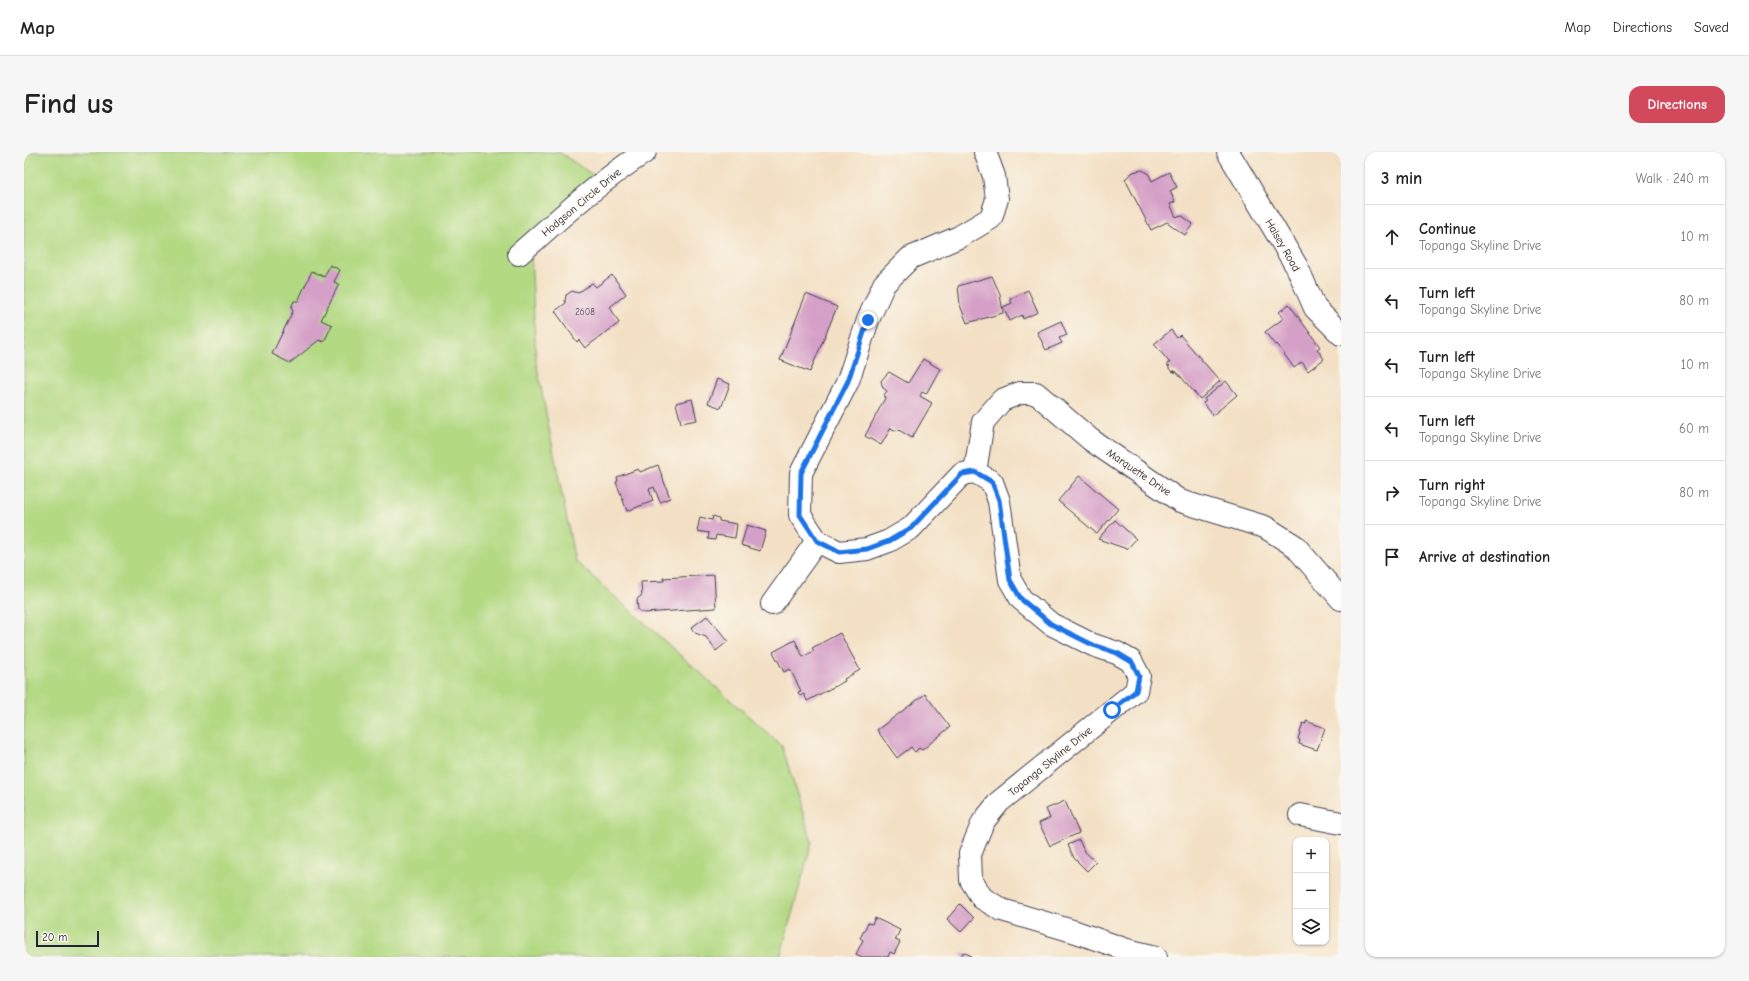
<!DOCTYPE html>
<html lang="en">
<head>
<meta charset="utf-8">
<style>
	:root { --surface:#fff; --page:#f6f6f6; --text:#222; --muted:#767676; --line:#e0e0e0; --accent:#d1495b }
	body { margin:0; font-family:"Comic Neue",sans-serif; background:var(--page); color:var(--text) }
	.controls { position:absolute; right:12px; bottom:12px; display:grid; overflow:hidden; border-radius:8px; box-shadow:0 1px 3px #0004 }
	.controls button { width:36px; height:36px; display:grid; place-items:center; padding:0; border:0; border-bottom:1px solid var(--line); background:var(--surface); color:var(--text); font:20px sans-serif }
	.scale { position:absolute; left:12px; bottom:10px; width:63px; box-sizing:border-box; padding-left:4px; border:2px solid #22223b; border-top:0; font-size:11px; line-height:14px; white-space:nowrap; color:#22223b; -webkit-text-stroke:3px #fbf7ec; paint-order:stroke }
	.stop { position:absolute; width:12px; height:12px; margin:-9px; border:3px solid #1a73e8; border-radius:50%; background:#fff }
	.stop.end { background:#1a73e8; border-color:#fff; box-shadow:0 1px 4px #0008 }
	.list { margin:0; padding:0; list-style:none }
	h2 { display:flex; justify-content:space-between; align-items:center; height:52px; margin:0; padding:0 16px; font-size:17px }
	h2 small { font-size:13px; font-weight:400; color:var(--muted) }
	.list li { display:grid; grid-template-columns:26px 1fr auto; gap:12px; align-items:center; box-sizing:border-box; height:64px; padding:0 16px; border-top:1px solid var(--line) }
	.list b { display:block; font-size:15px; white-space:nowrap }
	.list p { margin:0; font-size:13px; white-space:nowrap; color:var(--muted) }
	.list em { font-size:13px; font-style:normal; color:var(--muted) }
	.icon { flex:none; width:22px; height:22px; fill:none; stroke:currentColor; stroke-width:2; stroke-linecap:round; stroke-linejoin:round }
	.map { position:relative; flex:none; width:1317px; height:805px; overflow:hidden; border-radius:12px }
	header { display:flex; align-items:center; gap:24px; box-sizing:border-box; height:56px; padding:0 20px; background:var(--surface); border-bottom:1px solid var(--line) }
	header strong { font-size:19px }
	nav { display:flex; gap:22px; margin-inline-start:auto; font-size:14px }
	.intro { display:flex; align-items:center; justify-content:space-between; box-sizing:border-box; height:96px; padding:0 24px }
	h1 { margin:0; font-size:28px }
	.button { padding:10px 18px; border-radius:12px; background:var(--accent); color:#fff; font-size:14px; font-weight:700 }
	main { display:flex; gap:24px; padding:0 24px }
	aside { flex:1; background:var(--surface); border-radius:12px; box-shadow:0 1px 3px #0004 }
	.map>svg:first-child { display:block }
	.green { fill:#b3d983; stroke:#6a7e5f }
	.building { fill:#d5a0c7 }
	.lines { fill:none; stroke-linecap:round; stroke-linejoin:round }
	.street-casing { stroke:#413e50; stroke-width:24 }
	.street { stroke:#fff; stroke-width:22 }
	.route { stroke:#1a73e8; stroke-width:5 }
	.labels { text-anchor:middle; stroke-width:3; stroke-linejoin:round; paint-order:stroke }
	.number-label { font-size:9px; fill:#4f425e }
	.street-label { font-size:11px; fill:#22223b; stroke:#fbf7ec }
</style>
</head>
<body>
<header>
<strong>Map</strong>
<nav><a>Map</a><a>Directions</a><a>Saved</a></nav>
</header>
<div class="intro"><h1>Find us</h1><a class="button">Directions</a></div>
<main>
<div class="map">
<svg width="1317" height="805" viewBox="0 0 1317 805">
	<rect width="100%" height="100%" fill="#fbf7ec"/>
	<filter id="ink" filterUnits="userSpaceOnUse"><feTurbulence type="fractalNoise" baseFrequency=".025" numOctaves="2"/><feDisplacementMap in="SourceGraphic" scale="8" xChannelSelector="R" yChannelSelector="G"/><feConvolveMatrix kernelMatrix="1 2 1 2 8 2 1 2 1" color-interpolation-filters="sRGB"/></filter>
	<filter id="wash" filterUnits="userSpaceOnUse"><feTurbulence type="fractalNoise" baseFrequency=".012" numOctaves="4" result="noise"/><feDisplacementMap in="SourceGraphic" scale="16" xChannelSelector="R" yChannelSelector="G"/><feGaussianBlur stdDeviation="0.9" result="paint"/><feColorMatrix in="noise" values="0 0 0 0 0 0 0 0 0 0 0 0 0 0 0 0 0 1.4 0 .05"/><feComposite in="paint" operator="in"/></filter>
	<g filter="url(#wash)">
		<rect width="100%" height="100%" fill="#f3e0c4"/>
		<polygon class="green" points="0,0 535,0 575,27 507,98 512,210 551,409 758,594 788,690 756,805 0,805"/>
		<g id="blocks">
			<g class="building">
				<polygon points="1118,18 1124,21 1128,29 1145,20 1153,35 1146,39 1151,50 1146,52 1152,65 1157,63 1169,72 1161,83 1143,70 1127,78 1101,27 1109,20"/>
				<polygon points="306,113 316,118 310,130 315,132 297,168 308,173 300,190 295,188 266,211 248,202 269,159 267,156 270,149 274,149 288,119 300,125"/>
				<polygon points="588,123 602,142 586,155 595,171 561,196 555,188 553,190 531,159 542,151 541,149 542,143 548,139 554,141 568,131 572,135"/>
				<polygon points="968,124 976,142 979,161 943,171 936,153 934,134"/>
				<polygon points="1004,138 1014,160 999,167 998,163 986,169 979,155 988,151 986,147"/>
				<polygon points="782,142 813,155 786,220 756,208"/>
				<polygon points="1265,152 1296,195 1293,197 1300,207 1284,219 1278,210 1270,216 1253,192 1251,193 1241,180 1260,166 1255,160"/>
				<polygon points="1037,169 1043,183 1035,186 1038,191 1022,198 1013,180"/>
				<polygon points="1147,178 1153,186 1156,183 1196,229 1176,247 1152,219 1151,221 1150,218 1148,220 1144,215 1146,214 1143,213 1144,211 1146,211 1130,192"/>
				<polygon points="899,207 916,217 902,242 898,240 896,244 908,251 888,286 873,277 872,279 867,276 857,293 841,284 861,246 860,243 863,239 859,236 857,229 861,224 865,220 884,231"/>
				<polygon points="693,227 706,232 697,256 684,251"/>
				<polygon points="1202,229 1213,243 1189,263 1179,251 1182,249 1180,247"/>
				<polygon points="668,247 673,268 657,271 652,251"/>
				<polygon points="634,313 646,346 636,350 630,335 625,337 629,349 603,359 592,330 594,329 593,325 614,317 616,320"/>
				<polygon points="1055,324 1094,357 1073,382 1034,349"/>
				<polygon points="689,364 695,366 695,369 713,372 711,386 692,383 691,388 684,387 685,381 673,379 676,365 688,368"/>
				<polygon points="1091,368 1112,387 1103,397 1074,387"/>
				<polygon points="723,373 742,379 736,399 717,393"/>
				<polygon points="690,423 692,456 620,461 614,458 613,447 618,443 617,430 640,429 639,426"/>
				<polygon points="683,464 704,489 692,499 682,485 671,481 667,476"/>
				<polygon points="816,481 836,518 820,527 821,529 783,549 780,542 776,544 774,540 777,539 766,517 760,520 749,500 771,488 779,505 790,499 788,496"/>
				<polygon points="901,542 926,575 898,598 895,596 891,600 887,595 873,606 853,578"/>
				<polygon points="1282,569 1301,576 1293,598 1275,592 1276,588 1274,587 1279,571 1282,572"/>
				<polygon points="1041,649 1055,681 1026,694 1015,671 1026,666 1022,657"/>
				<polygon points="1055,688 1060,699 1072,710 1063,719 1050,706 1044,693"/>
				<polygon points="936,752 950,766 937,780 923,767"/>
				<polygon points="851,766 876,778 871,788 876,790 870,802 866,800 864,805 838,805 832,802 839,788 836,786 844,771 848,772"/>
				<polygon points="939,800 948,804 947,805 937,805"/>
			</g>
		</g>
	</g>
	<g filter="url(#ink)">
		<use href="#blocks" fill-opacity="0" stroke="#413e50" stroke-width="1"/>
		<g class="lines">
			<defs>
				<g id="street">
					<polyline points="961,0 970,24 973,47 967,66 935,85 886,106 860,132 844,168 824,229 777,321 776,363 793,389 815,400 843,397 865,389 887,376 938,322 951,320 968,330 975,349 986,428 997,447 1027,472 1069,493 1093,501 1107,509 1115,524 1112,539 975,650 959,670 946,702 947,728 958,746 978,758 1052,780 1103,798 1132,805"/>
					<polyline points="1204,0 1273,115 1291,156 1317,182"/>
					<path d="M495 102C535 67 576 29 621 0"/>
					<polyline points="951,320 959,270 978,248 996,241 1012,241 1067,288 1156,349 1241,375 1271,394 1317,447"/>
					<polyline points="748,452 793,389"/>
					<polyline points="1276,663 1317,671"/>
				</g>
			</defs>
			<use href="#street" class="street-casing"/>
			<use href="#street" class="street"/>
		</g>
	</g>
	<g class="lines" filter="url(#ink)">
		<polyline class="route" points="844,168 824,229 777,321 776,363 793,389 815,400 843,397 865,389 887,376 938,322 951,320 968,330 975,348 986,428 997,447 1027,472 1069,493 1093,501 1108,510 1115,524 1112,539 1088,558"/>
	</g>
	<g class="labels">
		<g class="number-label">
			<text x="561" y="163">2608</text>
		</g>
		<g class="street-label">
			<text transform="translate(557 50) rotate(-40)" y="4">Hodgson Circle Drive</text>
			<text transform="translate(1259 93) rotate(60)" y="4">Halsey Road</text>
			<text transform="translate(1115 320) rotate(34)" y="4">Marquette Drive</text>
			<text transform="translate(1026 609) rotate(-39)" y="4">Topanga Skyline Drive</text>
		</g>
	</g>
</svg>
<div class="controls">
<button>+</button>
<button>−</button>
<button><svg class="icon" aria-label="layers" viewBox="0 0 24 24"><path d="M12 4l9 5-9 5-9-5zM3 14l9 5 9-5"/></svg></button>
</div>
<div class="scale">20 m</div>
<div class="stop" style="left:1088px;top:558px"></div>
<div class="stop end" style="left:844px;top:168px"></div>
</div>
<aside>
<h2>3 min<small>Walk · 240 m</small></h2>
<ul class="list">
<li><svg class="icon" aria-label="ahead" viewBox="0 0 24 24"><path d="M12 20V5M6 11l6-6 6 6"/></svg><div><b>Continue</b><p>Topanga Skyline Drive</p></div><em>10 m</em></li>
<li><svg class="icon" aria-label="left" viewBox="0 0 24 24"><path d="M17 20v-9H6M10 6l-5 5 5 5"/></svg><div><b>Turn left</b><p>Topanga Skyline Drive</p></div><em>80 m</em></li>
<li><svg class="icon" aria-label="left" viewBox="0 0 24 24"><path d="M17 20v-9H6M10 6l-5 5 5 5"/></svg><div><b>Turn left</b><p>Topanga Skyline Drive</p></div><em>10 m</em></li>
<li><svg class="icon" aria-label="left" viewBox="0 0 24 24"><path d="M17 20v-9H6M10 6l-5 5 5 5"/></svg><div><b>Turn left</b><p>Topanga Skyline Drive</p></div><em>60 m</em></li>
<li><svg class="icon" aria-label="right" viewBox="0 0 24 24"><path d="M7 20v-9h11M14 6l5 5-5 5"/></svg><div><b>Turn right</b><p>Topanga Skyline Drive</p></div><em>80 m</em></li>
<li><svg class="icon" aria-label="arrive" viewBox="0 0 24 24"><path d="M6 21V4h12l-3 4 3 4H6"/></svg><div><b>Arrive at destination</b></div></li>
</ul>
</aside>
</main>
</body>
</html>
